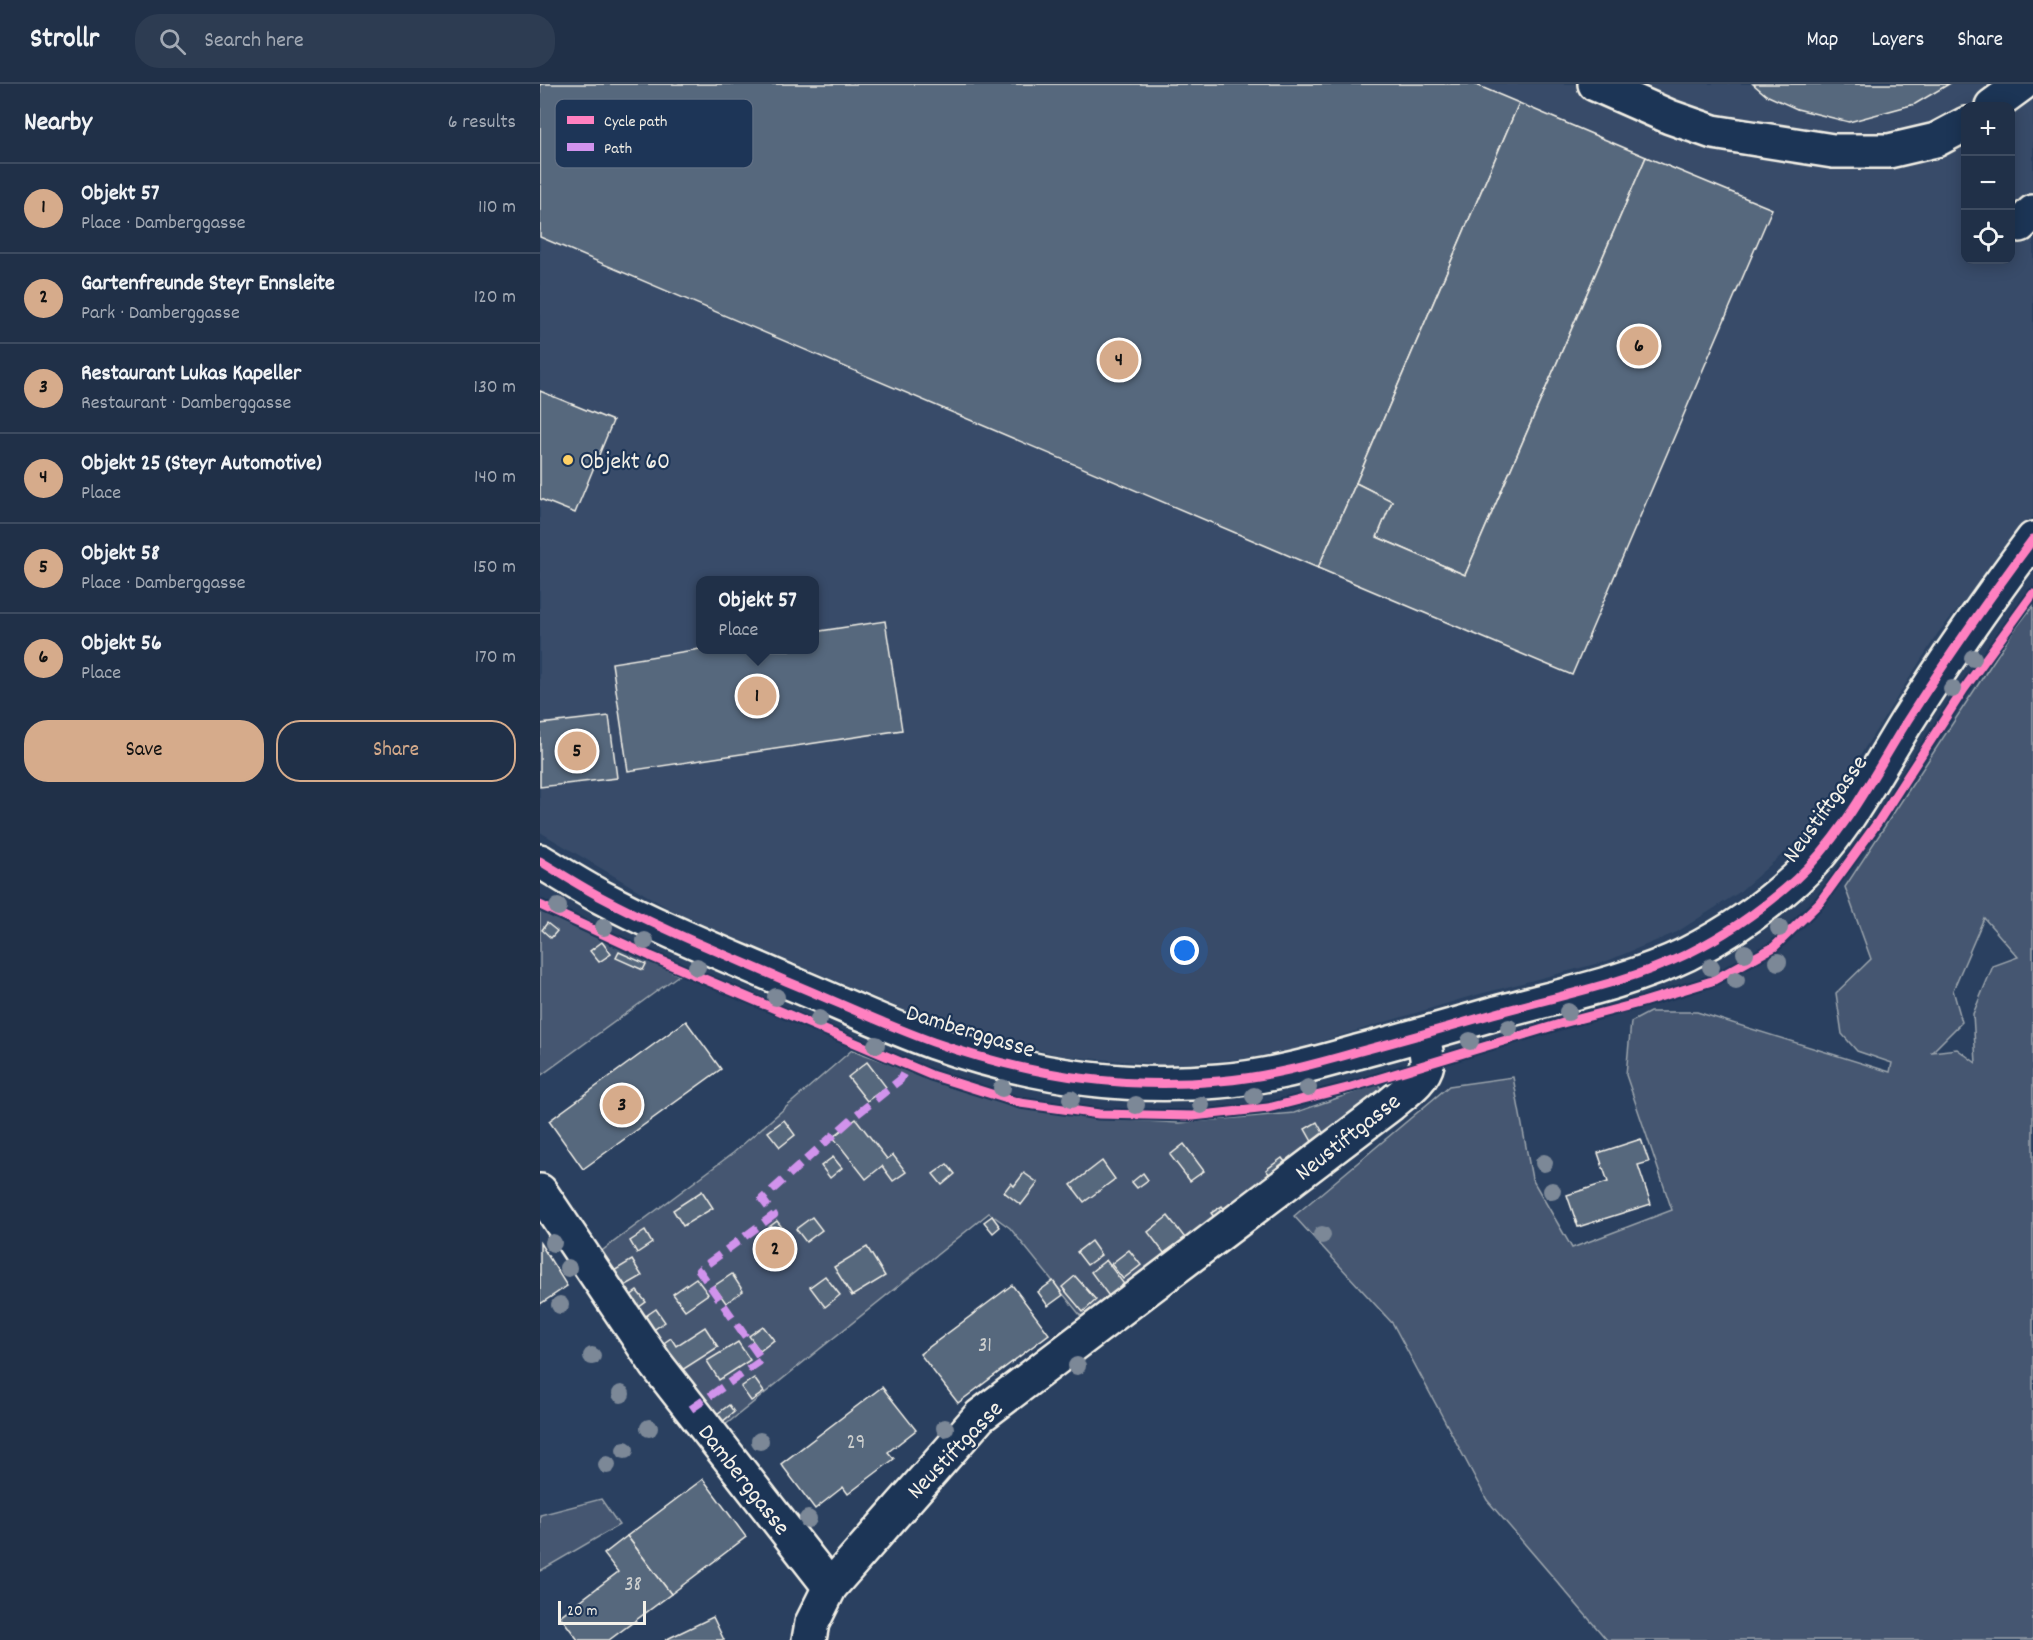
<!DOCTYPE html>
<html lang="en">
<head>
<meta charset="utf-8">
<style>
	:root { --surface:#203048; --page:#2d3c52; --text:#f1f3f6; --muted:#a2a9b4; --line:#3d4b60; --accent:#d6ab8b }
	body { margin:0; font-family:Dekko,sans-serif; background:var(--page); color:var(--text) }
	.controls { position:absolute; right:18px; top:18px; display:grid; overflow:hidden; border-radius:12px; box-shadow:0 3px 15px #0003 }
	.controls button { width:54px; height:54px; display:grid; place-items:center; padding:0; border:0; border-bottom:2px solid var(--line); background:var(--surface); color:var(--text); font:30px sans-serif }
	.scale { position:absolute; left:18px; bottom:15px; width:88px; box-sizing:border-box; padding-left:6px; border:3px solid #f4f1e8; border-top:0; font-size:16px; line-height:21px; white-space:nowrap; color:#f4f1e8; -webkit-text-stroke:4px #1d3557; paint-order:stroke }
	.you { position:absolute; left:645px; top:867px; width:21px; height:21px; margin:-15px; border:4px solid #fff; border-radius:50%; background:#1a73e8; box-shadow:0 0 0 9px #1a73e833 }
	.badge { display:grid; place-items:center; width:39px; height:39px; border-radius:50%; background:var(--accent); color:#111; font-size:20px; font-weight:700 }
	.pin { position:absolute; translate:-50% -50%; border:3px solid #fff; box-shadow:0 2px 6px #0006 }
	.popup { position:absolute; left:156px; top:492px; width:123px; height:78px; box-sizing:border-box; display:grid; place-content:center; border-radius:12px; background:var(--surface); filter:drop-shadow(0 2px 4px #0005); font-size:20px; white-space:nowrap; color:var(--muted) }
	.popup b { font-size:22px; color:var(--text) }
	.popup::after { content:''; position:absolute; left:50%; top:100%; margin-left:-12px; border:12px solid transparent; border-top-color:var(--surface) }
	.list { margin:0; padding:0; list-style:none }
	h2 { display:flex; justify-content:space-between; align-items:center; height:78px; margin:0; padding:0 24px; font-size:26px }
	h2 small { font-size:20px; font-weight:400; color:var(--muted) }
	.list li { display:grid; grid-template-columns:39px 1fr auto; gap:18px; align-items:center; box-sizing:border-box; height:90px; padding:0 24px; border-top:2px solid var(--line) }
	.list b { display:block; font-size:22px; white-space:nowrap }
	.list p { margin:0; font-size:20px; white-space:nowrap; color:var(--muted) }
	.list em { font-size:20px; font-style:normal; color:var(--muted) }
	.actions { display:flex; gap:12px; padding:18px 24px }
	.actions a { flex:1; padding:14px 0; border:2px solid var(--accent); border-radius:24px; text-align:center; font-size:21px; color:var(--accent) }
	.actions .main { background:var(--accent); color:#111 }
	.icon { flex:none; width:33px; height:33px; fill:none; stroke:currentColor; stroke-width:2; stroke-linecap:round; stroke-linejoin:round }
	.map { position:relative; flex:none; width:1493px; height:1556px; overflow:hidden }
	header { display:flex; align-items:center; gap:36px; box-sizing:border-box; height:84px; padding:0 30px; background:var(--surface); border-bottom:2px solid var(--line) }
	header strong { font-size:28px }
	nav { display:flex; gap:33px; margin-inline-start:auto; font-size:21px }
	.search { width:420px; height:54px; background:var(--page); display:flex; align-items:center; gap:15px; box-sizing:border-box; padding:0 21px; border-radius:24px; color:var(--muted); font-size:22px }
	main { display:flex }
	aside { flex:1; background:var(--surface) }
	.map>svg:first-child { display:block }
	.built { fill:#374c69; fill-rule:evenodd }
	.green { fill:#445771; stroke:#9ca4ac; stroke-width:1.5; fill-rule:evenodd }
	.building { fill:#56677d; stroke:#f4f1e8; stroke-width:1.5 }
	.lines { fill:none; stroke-linecap:round; stroke-linejoin:round }
	.minor-casing { stroke:#f4f1e8; stroke-width:38 }
	.minor { stroke:#1d3557; stroke-width:33 }
	.quiet { stroke:#d193ec; stroke-width:8; stroke-dasharray:15 8; stroke-linecap:butt }
	.cycleway-casing { stroke:#1d3557; stroke-width:13 }
	.cycleway { stroke:#ff80c0; stroke-width:9 }
	.tree { fill:#7c8897 }
	.poi-dot { fill:#ffd166; stroke:#1d3557; stroke-width:2 }
	.labels { text-anchor:middle; stroke-width:4.5; stroke-linejoin:round; paint-order:stroke }
	.number-label { font-size:21px; fill:#cccecd }
	.poi-label { font-size:24px; fill:#f4f1e8; stroke:#1d3557; text-anchor:start }
	.street-label { font-size:24px; fill:#f4f1e8; stroke:#1d3557 }
	.key { fill:#1d3557; stroke:#5e6d82; stroke-width:1.5 }
	.key-label { font-size:16px; fill:#f4f1e8 }
</style>
</head>
<body>
<header>
<strong>Strollr</strong>
<div class="search"><svg class="icon" aria-label="search" viewBox="0 0 24 24"><circle cx="10" cy="10" r="6"/><path d="M15 15l6 6"/></svg>Search here</div>
<nav><a>Map</a><a>Layers</a><a>Share</a></nav>
</header>
<main>
<aside>
<h2>Nearby<small>6 results</small></h2>
<ul class="list">
<li><span class="badge">1</span><div><b>Objekt 57</b><p>Place · Damberggasse</p></div><em>110 m</em></li>
<li><span class="badge">2</span><div><b>Gartenfreunde Steyr Ennsleite</b><p>Park · Damberggasse</p></div><em>120 m</em></li>
<li><span class="badge">3</span><div><b>Restaurant Lukas Kapeller</b><p>Restaurant · Damberggasse</p></div><em>130 m</em></li>
<li><span class="badge">4</span><div><b>Objekt 25 (Steyr Automotive)</b><p>Place</p></div><em>140 m</em></li>
<li><span class="badge">5</span><div><b>Objekt 58</b><p>Place · Damberggasse</p></div><em>150 m</em></li>
<li><span class="badge">6</span><div><b>Objekt 56</b><p>Place</p></div><em>170 m</em></li>
</ul>
<div class="actions"><a class="main">Save</a><a>Share</a></div>
</aside>
<div class="map">
<svg width="1493" height="1556" viewBox="0 0 1493 1556">
	<rect width="100%" height="100%" fill="#2a4060"/>
	<filter id="ink" filterUnits="userSpaceOnUse"><feTurbulence type="fractalNoise" baseFrequency=".0167" numOctaves="2"/><feDisplacementMap in="SourceGraphic" scale="12" xChannelSelector="R" yChannelSelector="G"/><feConvolveMatrix kernelMatrix="1 2 1 2 8 2 1 2 1" color-interpolation-filters="sRGB"/></filter>
	<g filter="url(#ink)">
		<path class="built" d="M0 0H1493V433L1398 549 1293 714 1262 753 1198 809 1137 848 1067 877 928 913 733 972 629 981 522 972 390 937 138 830 0 748ZM1426 22H1470V176H1426ZM160 496H274V566H160Z"/>
		<g class="green">
			<path d="M1493 522V1556H1067L947 1416 853 1240 754 1132 909 1002 973 993 992 1095 1032 1164 1132 1126 1086 991 1091 938 1110 928H1157L1350 988 1352 979 1317 967 1302 950 1296 909 1331 875 1305 803 1472 549ZM1444 834 1478 873 1453 882 1433 930 1436 979 1417 965 1392 968 1422 938 1413 906Z"/>
			<polygon points="0,825 139,891 0,992"/>
			<polygon points="312,966 459,1018 538,1033 639,1039 754,1029 838,1000 848,1015 544,1236 470,1144 449,1129 179,1346 51,1175 193,1069"/>
			<polygon points="61,1415 79,1441 0,1487 0,1431"/>
		</g>
		<g class="building">
			<polygon points="0,0 934,0 979,19 816,399 778,484 0,153"/>
			<polygon points="1213,0 1409,0 1375,20 1309,38 1257,25 1226,11"/>
			<polygon points="979,19 1106,73 925,491 837,453 852,417 816,399"/>
			<polygon points="1106,73 1232,125 1032,591 778,484 816,399 852,417 837,453 925,491"/>
			<polygon points="0,307 73,337 35,429 0,415"/>
			<polygon points="345,537 362,646 88,687 72,579 160,565 274,566 274,548"/>
			<polygon points="69,632 77,694 0,703 0,640"/>
			<polygon points="7,839 17,847 11,854 2,846"/>
			<polygon points="62,858 71,870 59,878 50,867"/>
			<polygon points="79,868 106,880 103,886 76,874"/>
			<polygon points="146,937 181,985 43,1085 9,1037"/>
			<polygon points="327,978 346,1003 327,1017 308,993"/>
			<polygon points="316,1035 347,1075 353,1071 366,1088 353,1097 342,1082 326,1095 293,1053"/>
			<polygon points="244,1036 255,1051 240,1063 228,1048"/>
			<polygon points="777,1038 786,1054 774,1061 765,1045"/>
			<polygon points="1101,1055 1109,1078 1098,1081 1111,1120 1038,1143 1027,1111 1068,1098 1058,1069"/>
			<polygon points="644,1060 664,1087 650,1097 630,1071"/>
			<polygon points="293,1073 302,1084 290,1094 281,1082"/>
			<polygon points="742,1074 749,1083 733,1095 726,1086"/>
			<polygon points="562,1077 575,1095 544,1118 531,1101"/>
			<polygon points="407,1080 415,1090 402,1101 393,1090"/>
			<polygon points="484,1089 498,1099 481,1121 464,1108 471,1099 474,1102"/>
			<polygon points="603,1089 608,1096 597,1104 592,1098"/>
			<polygon points="162,1107 173,1124 143,1142 133,1126"/>
			<polygon points="682,1122 688,1130 677,1137 671,1129"/>
			<polygon points="452,1132 460,1143 453,1149 444,1138"/>
			<polygon points="628,1132 645,1154 624,1169 608,1148"/>
			<polygon points="272,1133 282,1146 266,1158 256,1145"/>
			<polygon points="237,1137 249,1152 240,1159 228,1144"/>
			<polygon points="105,1147 112,1159 97,1169 90,1157"/>
			<polygon points="551,1157 561,1171 547,1181 537,1168"/>
			<polygon points="0,1159 27,1202 0,1220"/>
			<polygon points="327,1163 345,1192 312,1212 294,1183"/>
			<polygon points="589,1166 601,1181 583,1195 571,1180"/>
			<polygon points="92,1176 102,1192 76,1207 67,1191"/>
			<polygon points="566,1176 586,1203 571,1215 551,1188"/>
			<polygon points="192,1190 203,1207 186,1219 174,1202"/>
			<polygon points="285,1192 300,1211 285,1223 270,1203"/>
			<polygon points="535,1192 556,1216 543,1228 522,1203"/>
			<polygon points="156,1194 168,1210 145,1226 133,1210"/>
			<polygon points="513,1197 523,1211 508,1222 498,1208"/>
			<polygon points="472,1201 509,1250 418,1319 380,1270"/>
			<polygon points="97,1207 106,1218 95,1226 86,1215"/>
			<polygon points="116,1225 125,1238 109,1249 100,1236"/>
			<polygon points="223,1242 234,1256 220,1267 209,1252"/>
			<polygon points="165,1243 178,1263 139,1288 121,1261 131,1254 136,1262"/>
			<polygon points="198,1258 210,1276 179,1296 167,1277"/>
			<polygon points="214,1294 224,1308 211,1317 201,1303"/>
			<polygon points="342,1303 376,1346 348,1368 354,1375 308,1410 303,1403 275,1425 241,1380"/>
			<polygon points="189,1321 194,1328 182,1338 177,1330"/>
			<polygon points="163,1395 206,1453 131,1510 87,1452"/>
			<polygon points="87,1452 131,1510 69,1556 38,1556 20,1532 78,1488 64,1470"/>
			<polygon points="173,1533 184,1556 125,1556"/>
		</g>
		<g class="lines">
			<defs>
				<g id="minor">
					<polyline points="1055,0 1130,33 1173,48 1293,67 1349,67 1396,56 1426,40"/>
					<polyline points="1452,22 1482,0"/>
					<polyline points="1480,141 1493,128"/>
					<path d="M0 777C20 789 40 802 61 813 121 845 184 870 246 897 295 917 343 940 393 958 484 990 582 1006 679 997 727 993 772 981 817 968 863 956 908 943 953 930 1018 912 1087 899 1147 870 1187 850 1223 825 1256 795 1303 752 1334 690 1367 637 1407 574 1449 514 1493 455"/>
					<polyline points="0,1107 116,1280 290,1503"/>
					<path d="M269 1556 272 1539 290 1503 440 1332 851 1020C862 1010 884 996 887 980 888 970 884 960 882 951"/>
				</g>
			</defs>
			<use href="#minor" class="minor-casing"/>
			<use href="#minor" class="minor"/>
			<polyline class="quiet" points="151,1325 222,1276 159,1186 234,1131 222,1115 316,1031 360,996 368,981"/>
			<defs>
				<g id="cycleway">
					<path d="M0 777C20 789 40 802 61 813 121 845 184 870 246 897 295 917 343 940 393 958 484 990 582 1006 679 997 727 993 772 981 817 968 863 956 908 943 953 930 1018 912 1087 899 1147 870 1187 850 1223 825 1256 795 1303 752 1334 690 1367 637 1407 574 1449 514 1493 455"/>
					<polyline points="0,821 110,872 391,991 480,1019 559,1030 653,1032 728,1024 811,1003 1023,939 1103,918 1172,897 1234,863 1280,818 1338,738 1424,605 1493,510"/>
				</g>
			</defs>
			<use href="#cycleway" class="cycleway-casing"/>
			<use href="#cycleway" class="cycleway"/>
		</g>
		<g class="tree">
			<circle cx="1433" cy="574" r="9"/>
			<circle cx="1412" cy="605" r="9"/>
			<circle cx="18" cy="823" r="9"/>
			<circle cx="64" cy="843" r="9"/>
			<circle cx="1239" cy="844" r="9"/>
			<circle cx="105" cy="857" r="9"/>
			<circle cx="1205" cy="869" r="9"/>
			<circle cx="1238" cy="878" r="9"/>
			<circle cx="157" cy="883" r="9"/>
			<circle cx="1171" cy="883" r="9"/>
			<circle cx="1196" cy="896" r="9"/>
			<circle cx="236" cy="913" r="9"/>
			<circle cx="1028" cy="928" r="9"/>
			<circle cx="279" cy="935" r="9"/>
			<circle cx="969" cy="944" r="9"/>
			<circle cx="930" cy="957" r="9"/>
			<circle cx="336" cy="961" r="9"/>
			<circle cx="462" cy="1004" r="9"/>
			<circle cx="768" cy="1004" r="9"/>
			<circle cx="714" cy="1012" r="9"/>
			<circle cx="531" cy="1015" r="9"/>
			<circle cx="596" cy="1021" r="9"/>
			<circle cx="661" cy="1021" r="9"/>
			<circle cx="1004" cy="1079" r="9"/>
			<circle cx="1012" cy="1107" r="9"/>
			<circle cx="782" cy="1151" r="9"/>
			<circle cx="13" cy="1159" r="9"/>
			<circle cx="28" cy="1184" r="9"/>
			<circle cx="20" cy="1221" r="9"/>
			<circle cx="52" cy="1272" r="9"/>
			<circle cx="537" cy="1282" r="9"/>
			<circle cx="81" cy="1310" r="9"/>
			<circle cx="109" cy="1344" r="9"/>
			<circle cx="405" cy="1344" r="9"/>
			<circle cx="220" cy="1357" r="9"/>
			<circle cx="85" cy="1366" r="9"/>
			<circle cx="67" cy="1381" r="9"/>
			<circle cx="268" cy="1435" r="9"/>
		</g>
	</g>
	<circle class="poi-dot" cx="28" cy="376" r="6"/>
	<g class="labels">
		<g class="number-label">
			<text x="445" y="1267">31</text>
			<text x="316" y="1364">29</text>
			<text x="93" y="1506">38</text>
		</g>
		<g class="poi-label">
			<text x="40" y="384">Objekt 60</text>
		</g>
		<g class="street-label">
			<text transform="translate(1284 724) rotate(-54)" y="8">Neustiftgasse</text>
			<text transform="translate(431 946) rotate(17)" y="8">Damberggasse</text>
			<text transform="translate(807 1052) rotate(-38)" y="8">Neustiftgasse</text>
			<text transform="translate(414 1365) rotate(-46)" y="8">Neustiftgasse</text>
			<text transform="translate(205 1395) rotate(52)" y="8">Damberggasse</text>
		</g>
	</g>
	<rect x="15" y="15" width="198" height="69" rx="9" class="key"/>
	<rect x="27" y="32" width="27" height="8" fill="#ff80c0"/>
	<rect x="27" y="59" width="27" height="8" fill="#d193ec"/>
	<g class="key-label">
		<text x="64" y="42">Cycle path</text>
		<text x="64" y="69">Path</text>
	</g>
</svg>
<div class="controls">
<button>+</button>
<button>−</button>
<button><svg class="icon" aria-label="locate" viewBox="0 0 24 24"><circle cx="12" cy="12" r="6"/><path d="M12 2v4M12 18v4M2 12h4M18 12h4"/></svg></button>
</div>
<div class="scale">20 m</div>
<div class="you"></div>
<div class="pin badge" style="left:217px;top:612px">1</div>
<div class="popup"><b>Objekt 57</b>Place</div>
<div class="pin badge" style="left:235px;top:1165px">2</div>
<div class="pin badge" style="left:82px;top:1021px">3</div>
<div class="pin badge" style="left:579px;top:276px">4</div>
<div class="pin badge" style="left:37px;top:667px">5</div>
<div class="pin badge" style="left:1099px;top:262px">6</div>
</div>
</main>
</body>
</html>
